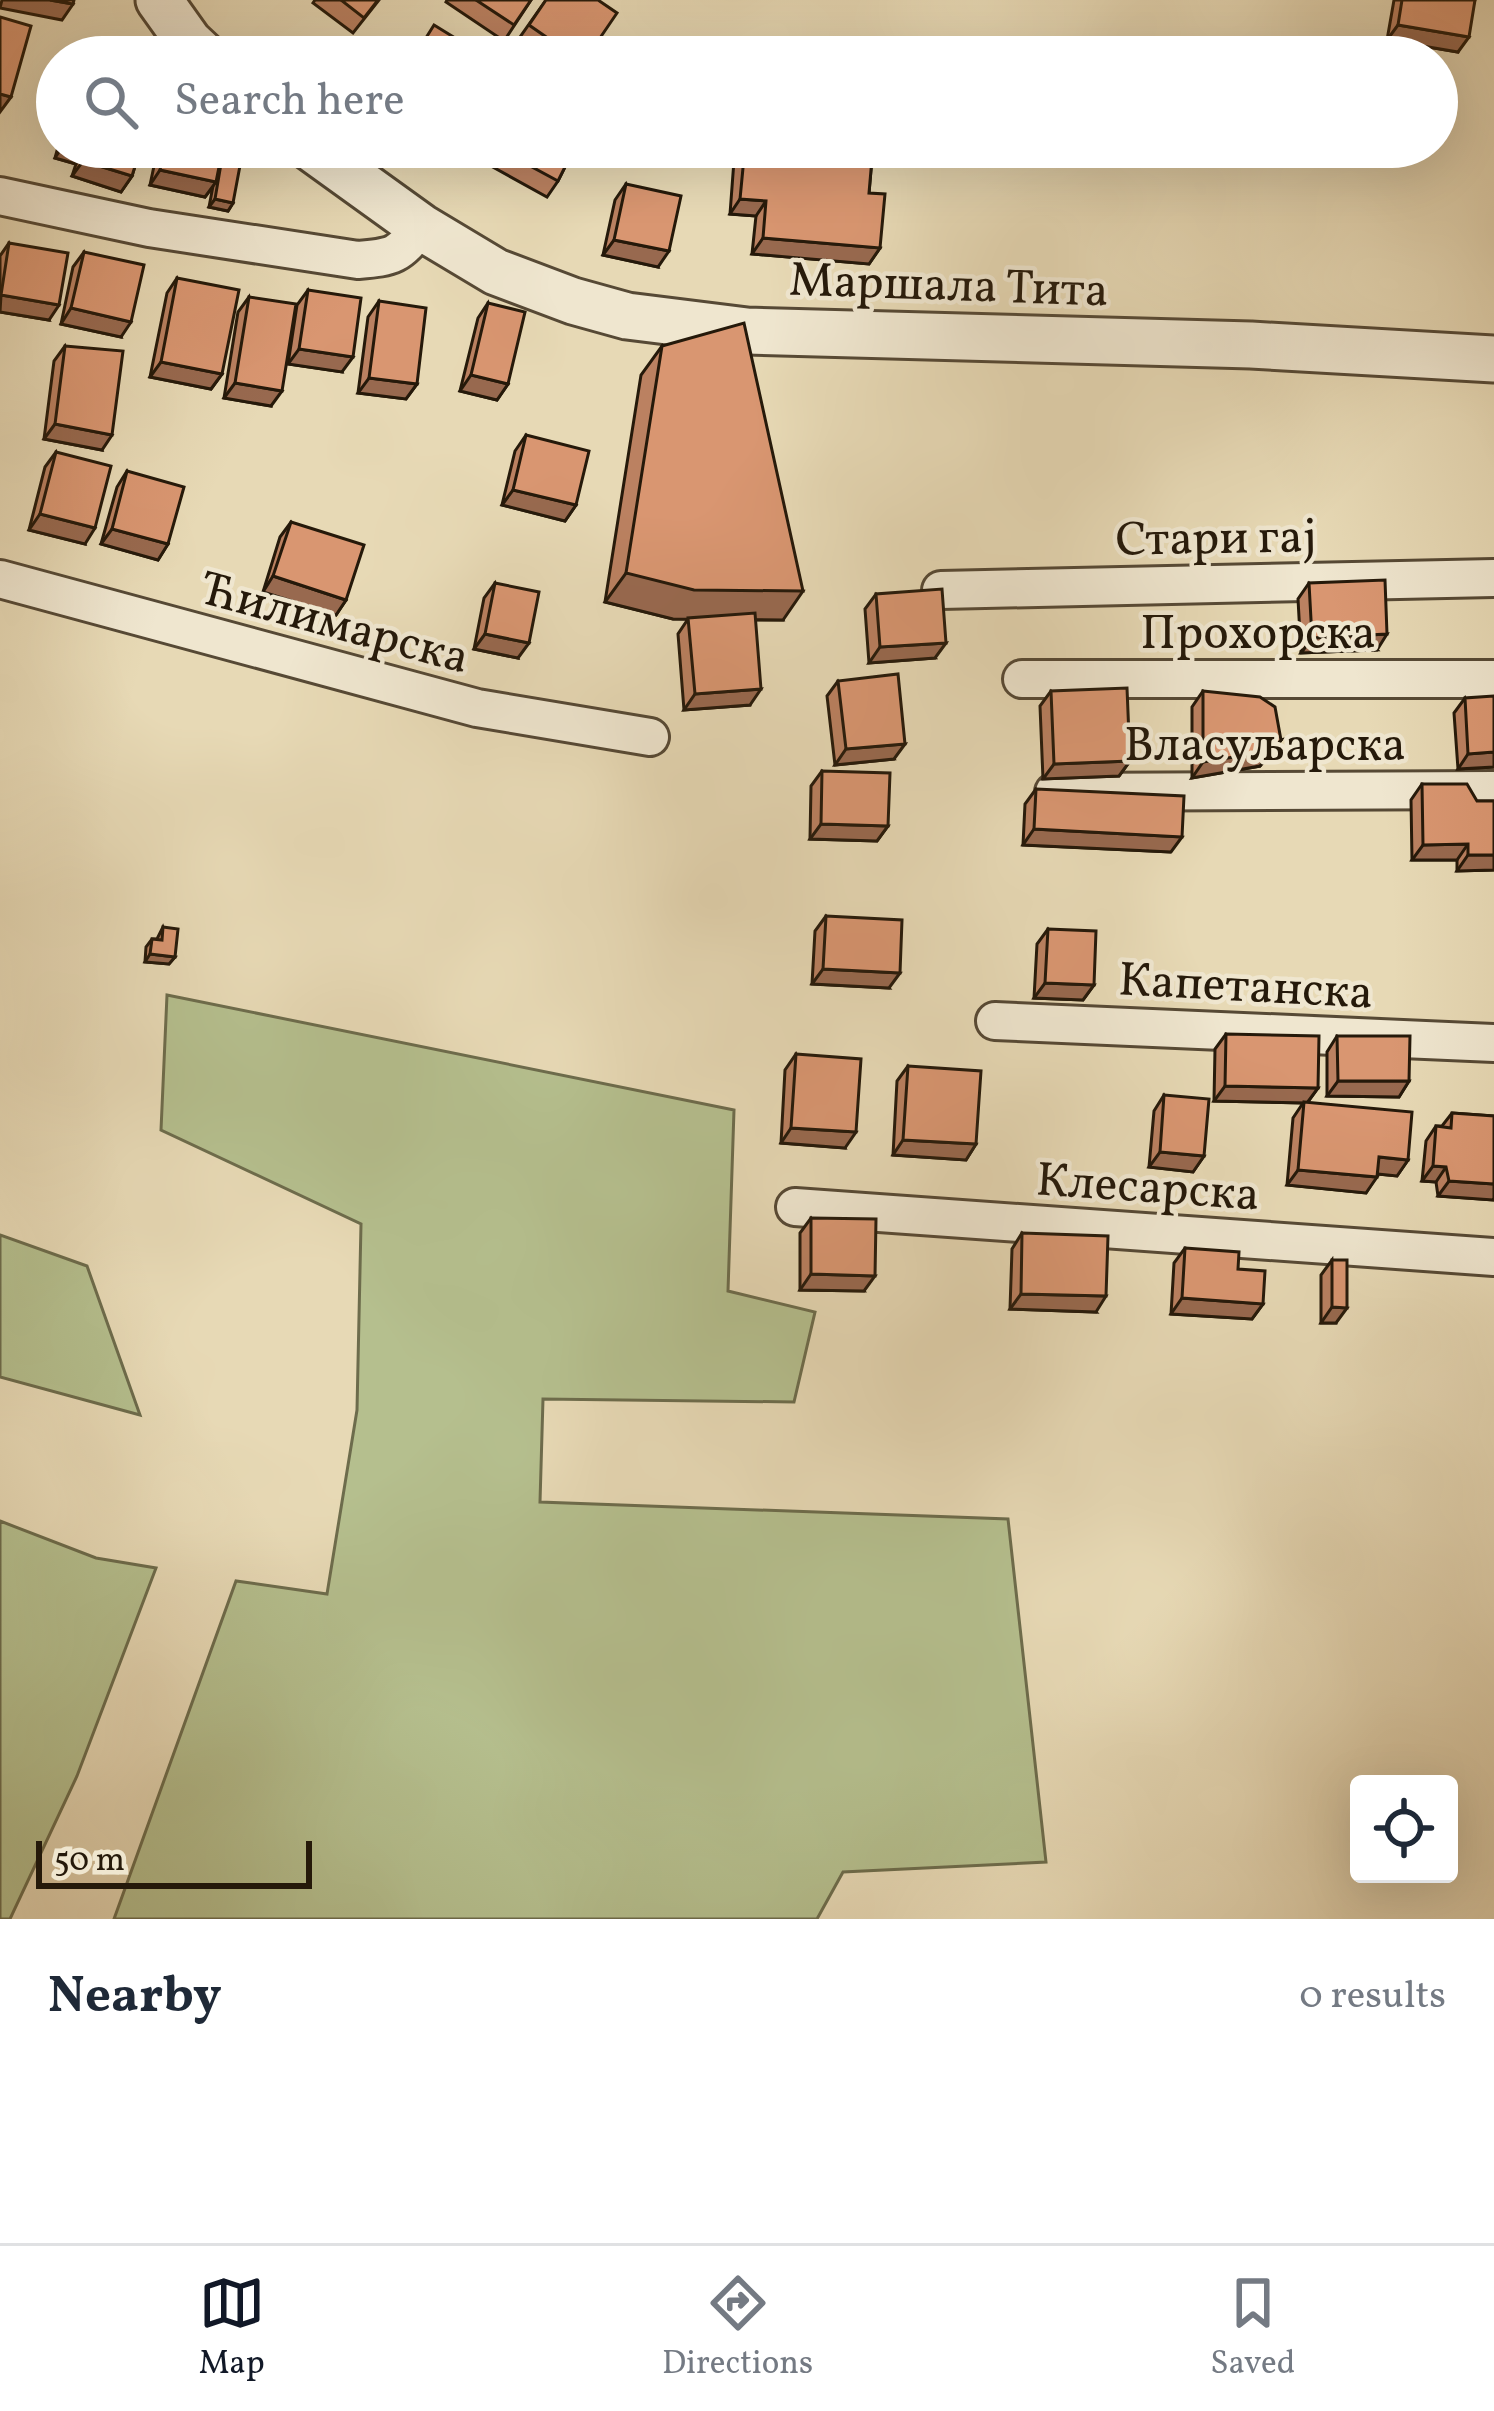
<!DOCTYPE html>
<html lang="en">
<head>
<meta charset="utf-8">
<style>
	:root { --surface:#fff; --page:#f2f2f3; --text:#1f2937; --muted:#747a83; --line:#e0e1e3; --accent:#111827 }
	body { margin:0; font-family:Vollkorn,serif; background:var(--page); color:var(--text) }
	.controls { position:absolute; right:36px; bottom:36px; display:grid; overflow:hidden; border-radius:12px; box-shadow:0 12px 48px #0002 }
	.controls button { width:108px; height:108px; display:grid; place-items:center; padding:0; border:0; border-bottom:3px solid var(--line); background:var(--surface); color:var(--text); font:60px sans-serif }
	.scale { position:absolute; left:36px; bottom:30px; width:276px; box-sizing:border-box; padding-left:12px; border:6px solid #25190a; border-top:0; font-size:33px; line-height:42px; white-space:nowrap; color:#25190a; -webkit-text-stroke:9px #efe6cf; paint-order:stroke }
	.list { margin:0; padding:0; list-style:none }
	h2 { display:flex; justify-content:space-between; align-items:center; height:156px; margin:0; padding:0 48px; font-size:51px }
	h2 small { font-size:39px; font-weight:400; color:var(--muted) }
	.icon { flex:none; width:66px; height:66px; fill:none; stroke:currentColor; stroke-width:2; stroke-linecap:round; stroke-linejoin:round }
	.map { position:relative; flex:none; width:1494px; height:1919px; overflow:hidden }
	.search { position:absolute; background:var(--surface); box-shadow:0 12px 48px #0002; left:36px; right:36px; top:36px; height:132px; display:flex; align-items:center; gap:30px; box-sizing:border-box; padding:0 42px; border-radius:66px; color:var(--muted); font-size:45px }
	.sheet { height:324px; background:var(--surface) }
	nav { display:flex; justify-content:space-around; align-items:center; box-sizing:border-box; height:168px; border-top:3px solid var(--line); background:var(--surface); font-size:33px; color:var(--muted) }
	nav a { display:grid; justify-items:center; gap:6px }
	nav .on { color:var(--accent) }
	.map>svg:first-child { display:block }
	.green { fill:#b5bf8e; stroke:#6d6c4c; stroke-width:3 }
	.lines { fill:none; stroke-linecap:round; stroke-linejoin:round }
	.minor-casing { stroke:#564935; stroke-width:42 }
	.tertiary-casing { stroke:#564935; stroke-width:51 }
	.minor { stroke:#efe6cf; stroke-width:36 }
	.tertiary { stroke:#efe6cf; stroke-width:45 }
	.wall { fill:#bb8161; stroke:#25190a; stroke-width:3 }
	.shaded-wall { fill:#98694f; stroke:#25190a; stroke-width:3 }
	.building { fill:#d99671; stroke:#25190a; stroke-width:3 }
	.labels { text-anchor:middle; stroke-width:9; stroke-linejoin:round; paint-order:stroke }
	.street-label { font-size:48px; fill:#25190a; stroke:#efe6cf }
</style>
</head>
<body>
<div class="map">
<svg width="1494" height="1919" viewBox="0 0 1494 1919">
	<rect width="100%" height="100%" fill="#e7d9b5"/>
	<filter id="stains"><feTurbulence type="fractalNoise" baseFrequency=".00167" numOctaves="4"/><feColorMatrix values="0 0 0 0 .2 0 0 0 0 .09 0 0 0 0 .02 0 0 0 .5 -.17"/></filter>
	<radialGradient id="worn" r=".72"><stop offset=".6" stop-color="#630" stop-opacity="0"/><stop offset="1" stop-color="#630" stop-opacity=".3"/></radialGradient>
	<g class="green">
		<polygon points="167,995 734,1110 728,1291 815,1312 794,1402 543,1399 540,1502 1008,1519 1046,1862 843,1872 817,1919 114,1919 236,1581 327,1594 357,1410 361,1224 161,1130"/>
		<polygon points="0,1235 87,1266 140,1415 0,1377"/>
		<polygon points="0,1521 96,1558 156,1568 77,1776 10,1919 0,1919"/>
	</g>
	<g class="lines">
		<defs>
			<g id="minor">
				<path d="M0 196 149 228 358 260C394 257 398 256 421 227"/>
				<polyline points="0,579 477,708 650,737"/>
				<polyline points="941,590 1494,578"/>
				<polyline points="1022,679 1494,679"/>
				<polyline points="1054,792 1494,790"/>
				<polyline points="995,1021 1494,1043"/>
				<polyline points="795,1207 1494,1257"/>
			</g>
			<g id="tertiary">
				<polyline points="159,0 189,42 205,57"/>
				<polyline points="310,147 421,227 496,272 573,301 627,316 747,331 1251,345 1494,359"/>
			</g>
		</defs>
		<use href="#minor" class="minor-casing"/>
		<use href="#tertiary" class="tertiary-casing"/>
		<use href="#minor" class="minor"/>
		<use href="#tertiary" class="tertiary"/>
	</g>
	<g class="wall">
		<polygon points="315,0 379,0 353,33 313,3"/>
		<polygon points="447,0 531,0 504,41 446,2"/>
		<polygon points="546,0 587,57 542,57 518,40"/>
		<polygon points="1394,0 1475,0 1458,52 1387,40"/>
		<polygon points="58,147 141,147 132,176 121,192 72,176 76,164 55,158"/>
		<polygon points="158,147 223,147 221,154 233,203 228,211 209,207 213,186 205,197 150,185"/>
		<polygon points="487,147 575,147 558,181 547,197 480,160"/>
		<polygon points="735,147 873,147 869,193 880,248 869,264 752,254 756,216 730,214"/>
		<polygon points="626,184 658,267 603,255 615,200"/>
		<polygon points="9,243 49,320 0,312 0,256"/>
		<polygon points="84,252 121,337 61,324 73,267"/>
		<polygon points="177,278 222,374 211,389 150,377 167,293"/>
		<polygon points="308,290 342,372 288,364 297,305"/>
		<polygon points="249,297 271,406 224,398 238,312"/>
		<polygon points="379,301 417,384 406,399 358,393 368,317"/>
		<polygon points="488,303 508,384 497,400 460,391 478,318"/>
		<polygon points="65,346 102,450 44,439 54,361"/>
		<polygon points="662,346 783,620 755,620 750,705 684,710 678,634 688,619 673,619 605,602 641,375"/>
		<polygon points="526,435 576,505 565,521 502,505 515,451"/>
		<polygon points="56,452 85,544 29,530 45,467"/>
		<polygon points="127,471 168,544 158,560 101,544 117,487"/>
		<polygon points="291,522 346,600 336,615 263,592 280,537"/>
		<polygon points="495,583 518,658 474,649 484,598"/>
		<polygon points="1309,583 1377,650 1301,653 1298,599"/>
		<polygon points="876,594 935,658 869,663 865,609"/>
		<polygon points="838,681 894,759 835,765 827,696"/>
		<polygon points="1051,691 1130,761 1119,776 1043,779 1040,706"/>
		<polygon points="1203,691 1281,740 1260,766 1192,778 1192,707"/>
		<polygon points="1465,698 1494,767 1458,769 1454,713"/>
		<polygon points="822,771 888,826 877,841 810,839 811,786"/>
		<polygon points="1422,784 1477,801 1494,801 1494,870 1457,871 1457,860 1412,860 1411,800"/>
		<polygon points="1036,789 1171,852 1023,845 1025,804"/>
		<polygon points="826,916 889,988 812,984 815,931"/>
		<polygon points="163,927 175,957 169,964 145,962 146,947 152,939 157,939"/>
		<polygon points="1048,929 1094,985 1083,1000 1034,998 1037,944"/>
		<polygon points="1226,1034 1318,1088 1307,1103 1408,1160 1397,1176 1378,1174 1366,1193 1287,1185 1293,1118 1303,1103 1214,1101 1215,1049"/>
		<polygon points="1337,1036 1409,1081 1399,1097 1327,1096 1327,1052"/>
		<polygon points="796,1054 845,1148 781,1143 785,1070"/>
		<polygon points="908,1066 976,1144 966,1160 893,1155 897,1081"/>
		<polygon points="1164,1095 1204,1156 1193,1172 1149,1167 1154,1111"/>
		<polygon points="1452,1113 1494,1116 1493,1200 1438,1196 1436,1182 1422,1181 1426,1141 1436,1126 1442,1126"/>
		<polygon points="811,1218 864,1291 800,1290 800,1233"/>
		<polygon points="1022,1233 1096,1312 1010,1309 1012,1249"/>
		<polygon points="1185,1248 1238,1269 1263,1304 1252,1319 1171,1314 1174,1263"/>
		<polygon points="1332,1260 1336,1323 1321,1323 1321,1275"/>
	</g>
	<g class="shaded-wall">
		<polygon points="2,0 50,0 73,4 62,20 0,8"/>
		<polygon points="1398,25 1469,37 1458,52 1387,40"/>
		<polygon points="0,94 11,97 0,112"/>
		<polygon points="62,147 81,147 87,149 76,164 55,158"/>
		<polygon points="83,161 132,176 121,192 72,176"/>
		<polygon points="160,170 216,182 205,197 150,185"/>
		<polygon points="215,199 233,203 228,211 209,207"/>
		<polygon points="740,199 766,201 756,216 730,214"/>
		<polygon points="763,238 880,248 869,264 752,254"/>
		<polygon points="614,240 669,251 658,267 603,255"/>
		<polygon points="1,295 59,305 49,320 0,312"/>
		<polygon points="71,308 131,322 121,337 61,324"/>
		<polygon points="299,349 353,357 342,372 288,364"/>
		<polygon points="161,362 222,374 211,389 150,377"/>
		<polygon points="471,375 508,384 497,400 460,391"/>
		<polygon points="369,378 417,384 406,399 358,393"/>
		<polygon points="235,383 282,391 271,406 224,398"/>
		<polygon points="55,424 112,435 102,450 44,439"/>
		<polygon points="513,490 576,505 565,521 502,505"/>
		<polygon points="40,514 95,528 85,544 29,530"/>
		<polygon points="112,529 168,544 158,560 101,544"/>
		<polygon points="626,573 803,591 783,620 673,619 605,602"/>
		<polygon points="273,576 346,600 336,615 263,592"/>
		<polygon points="485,634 529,643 518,658 474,649"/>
		<polygon points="1387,634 1377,650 1301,653 1312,638"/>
		<polygon points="946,643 935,658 869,663 880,647"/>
		<polygon points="761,689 750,705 684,710 695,694"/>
		<polygon points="1281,740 1260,766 1192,778 1203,762"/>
		<polygon points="905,744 894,759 835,765 846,749"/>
		<polygon points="1494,752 1494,767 1458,769 1468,754"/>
		<polygon points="1130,761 1119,776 1043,779 1054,764"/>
		<polygon points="821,824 888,826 877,841 810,839"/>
		<polygon points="1034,829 1182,837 1171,852 1023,845"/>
		<polygon points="1468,844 1457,860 1412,860 1423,845"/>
		<polygon points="1468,855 1494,855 1494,870 1457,871"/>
		<polygon points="150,954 175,957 169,964 145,962"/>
		<polygon points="823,969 900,973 889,988 812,984"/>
		<polygon points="1045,983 1094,985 1083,1000 1034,998"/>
		<polygon points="1338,1081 1409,1081 1399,1097 1327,1096"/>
		<polygon points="1225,1086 1318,1088 1307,1103 1214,1101"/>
		<polygon points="791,1128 856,1132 845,1148 781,1143"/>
		<polygon points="903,1140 976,1144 966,1160 893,1155"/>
		<polygon points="1160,1152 1204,1156 1193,1172 1149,1167"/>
		<polygon points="1379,1157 1408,1160 1397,1176 1368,1173"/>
		<polygon points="1433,1166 1446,1167 1436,1182 1422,1181"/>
		<polygon points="1298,1170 1377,1177 1366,1193 1287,1185"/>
		<polygon points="1449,1181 1494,1184 1494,1198 1493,1200 1438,1196"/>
		<polygon points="811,1274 875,1276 864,1291 800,1290"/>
		<polygon points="1021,1294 1106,1296 1096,1312 1010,1309"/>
		<polygon points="1182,1298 1263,1304 1252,1319 1171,1314"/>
		<polygon points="1332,1307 1347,1308 1336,1323 1321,1323"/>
	</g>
	<g class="building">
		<polygon points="50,0 74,0 73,4"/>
		<polygon points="341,0 378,0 364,18"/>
		<polygon points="476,0 531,0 514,25"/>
		<polygon points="546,0 598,0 617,13 587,57 575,57 529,25"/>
		<polygon points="1402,0 1475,0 1469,37 1398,25"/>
		<polygon points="0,17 31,26 11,97 0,94"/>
		<polygon points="434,25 486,57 414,57"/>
		<polygon points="81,147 141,147 132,176 83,161 87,149"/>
		<polygon points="165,147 223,147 216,182 160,170"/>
		<polygon points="495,147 575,147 558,181"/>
		<polygon points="745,147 873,147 869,193 885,194 880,248 763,238 766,201 740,199"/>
		<polygon points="223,152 242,155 233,203 215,199"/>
		<polygon points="626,184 681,196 669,251 614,240"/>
		<polygon points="9,243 68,253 59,305 1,295"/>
		<polygon points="84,252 144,265 131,322 71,308"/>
		<polygon points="177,278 239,290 222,374 161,362"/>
		<polygon points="308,290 361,298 353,357 299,349"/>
		<polygon points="249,297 296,304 282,391 235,383"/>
		<polygon points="379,301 426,308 417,384 369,378"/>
		<polygon points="488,303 525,312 508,384 471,375"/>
		<polygon points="744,323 803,591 694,590 626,573 662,346"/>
		<polygon points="65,346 123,351 112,435 55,424"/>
		<polygon points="526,435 589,451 576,505 513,490"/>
		<polygon points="56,452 111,466 95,528 40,514"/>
		<polygon points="127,471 184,487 168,544 112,529"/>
		<polygon points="291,522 364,545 346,600 273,576"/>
		<polygon points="1385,580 1387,634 1312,638 1309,583"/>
		<polygon points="495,583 539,592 529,643 485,634"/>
		<polygon points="942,589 946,643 880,647 876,594"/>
		<polygon points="755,613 761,689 695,694 688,618"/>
		<polygon points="898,674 905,744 846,749 838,681"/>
		<polygon points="1127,688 1130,761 1054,764 1051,691"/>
		<polygon points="1203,691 1260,697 1275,707 1281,740 1271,751 1203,762"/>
		<polygon points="1494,696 1494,752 1468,754 1465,698"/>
		<polygon points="822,771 890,773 888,826 821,824"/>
		<polygon points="1422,784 1467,784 1477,801 1494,801 1494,855 1468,855 1468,844 1423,845"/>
		<polygon points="1036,789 1184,796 1182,837 1034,829"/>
		<polygon points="826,916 902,920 900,973 823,969"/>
		<polygon points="163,927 178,929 175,957 150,954 152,939 162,940"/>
		<polygon points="1048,929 1096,931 1094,985 1045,983"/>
		<polygon points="1226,1034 1319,1036 1318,1088 1225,1086"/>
		<polygon points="1337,1036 1410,1036 1409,1081 1338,1081"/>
		<polygon points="796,1054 861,1059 856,1132 791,1128"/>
		<polygon points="908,1066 981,1071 976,1144 903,1140"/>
		<polygon points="1164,1095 1209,1099 1204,1156 1160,1152"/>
		<polygon points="1304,1102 1412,1112 1408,1160 1379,1157 1377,1177 1298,1170"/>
		<polygon points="1452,1113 1494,1116 1494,1184 1449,1181 1446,1167 1433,1166 1436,1126 1451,1128"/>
		<polygon points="811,1218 876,1219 875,1276 811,1274"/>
		<polygon points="1022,1233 1108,1236 1106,1296 1021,1294"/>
		<polygon points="1185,1248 1239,1252 1238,1269 1265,1271 1263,1304 1182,1298"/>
		<polygon points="1332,1260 1347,1260 1347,1308 1332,1307"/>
	</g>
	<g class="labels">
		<g class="street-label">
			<text transform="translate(949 283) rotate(2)" y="17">Маршала Тита</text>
			<text transform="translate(1216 536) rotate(-1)" y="17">Стари гај</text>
			<text transform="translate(335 621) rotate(15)" y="17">Ћилимарска</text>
			<text x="1258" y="648">Прохорска</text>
			<text x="1265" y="760">Власуљарска</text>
			<text transform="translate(1246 984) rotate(3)" y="17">Капетанска</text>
			<text transform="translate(1148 1185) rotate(4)" y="17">Клесарска</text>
		</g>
	</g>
	<rect width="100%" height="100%" filter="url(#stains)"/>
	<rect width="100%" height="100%" fill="url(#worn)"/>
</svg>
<div class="controls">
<button><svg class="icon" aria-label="locate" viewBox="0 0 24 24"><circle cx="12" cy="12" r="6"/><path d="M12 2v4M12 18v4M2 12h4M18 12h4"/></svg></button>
</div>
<div class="scale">50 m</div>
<div class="search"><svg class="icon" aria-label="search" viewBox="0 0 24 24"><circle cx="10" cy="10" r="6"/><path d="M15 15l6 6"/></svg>Search here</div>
</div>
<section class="sheet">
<h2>Nearby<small>0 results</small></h2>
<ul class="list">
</ul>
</section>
<nav>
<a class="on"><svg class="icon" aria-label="map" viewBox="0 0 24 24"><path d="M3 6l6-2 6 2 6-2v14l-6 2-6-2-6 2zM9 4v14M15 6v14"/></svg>Map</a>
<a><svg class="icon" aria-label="directions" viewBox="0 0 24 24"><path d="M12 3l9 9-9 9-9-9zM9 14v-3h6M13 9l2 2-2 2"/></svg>Directions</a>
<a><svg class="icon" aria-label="saved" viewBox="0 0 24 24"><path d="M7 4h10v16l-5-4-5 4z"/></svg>Saved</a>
</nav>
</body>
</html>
